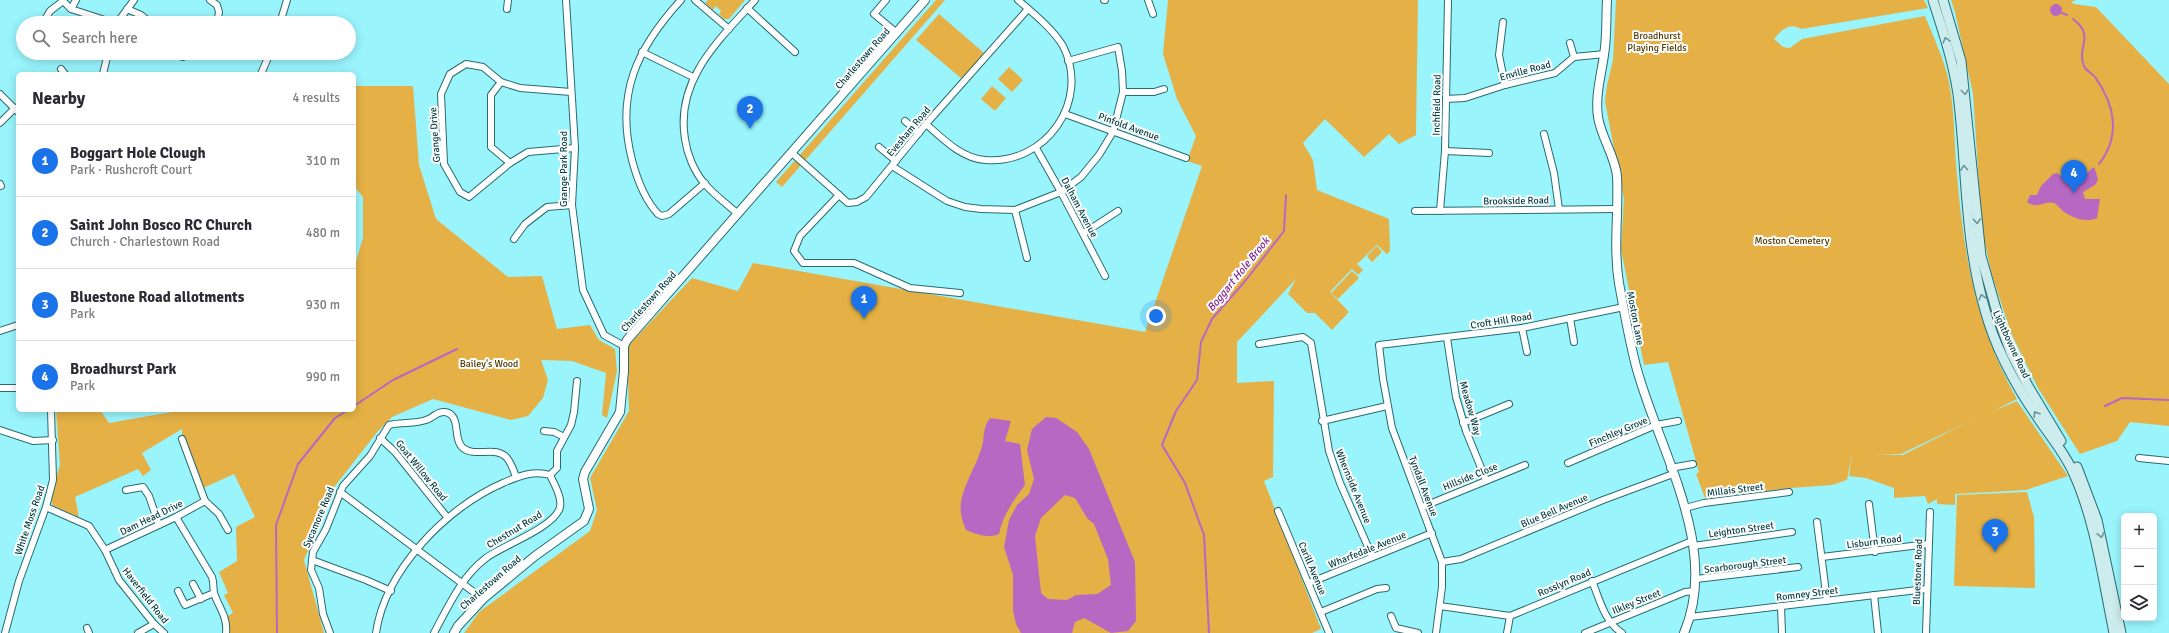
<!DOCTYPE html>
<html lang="en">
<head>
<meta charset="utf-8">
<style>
	:root { --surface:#fff; --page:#f7f7f7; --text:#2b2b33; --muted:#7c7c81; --line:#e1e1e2; --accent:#1a73e8 }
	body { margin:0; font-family:Signika,sans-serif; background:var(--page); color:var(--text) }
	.controls { position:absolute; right:12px; bottom:12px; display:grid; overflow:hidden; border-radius:6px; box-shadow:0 2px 10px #0003 }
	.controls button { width:36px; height:36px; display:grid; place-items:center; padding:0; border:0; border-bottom:1px solid var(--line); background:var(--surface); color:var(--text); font:20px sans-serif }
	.you { position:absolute; left:1156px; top:316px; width:14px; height:14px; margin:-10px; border:3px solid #fff; border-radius:50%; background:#1a73e8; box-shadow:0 0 0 6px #1a73e833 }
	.badge { display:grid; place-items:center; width:26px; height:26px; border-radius:50%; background:var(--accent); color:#fff; font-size:13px; font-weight:700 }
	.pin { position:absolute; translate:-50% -33px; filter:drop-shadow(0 1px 2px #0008) }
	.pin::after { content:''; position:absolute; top:21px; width:14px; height:12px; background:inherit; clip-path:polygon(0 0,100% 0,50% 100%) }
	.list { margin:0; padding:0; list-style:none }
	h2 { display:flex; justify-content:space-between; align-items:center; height:52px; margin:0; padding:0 16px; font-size:17px }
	h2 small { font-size:13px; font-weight:400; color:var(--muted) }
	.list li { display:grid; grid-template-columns:26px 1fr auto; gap:12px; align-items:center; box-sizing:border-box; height:72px; padding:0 16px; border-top:1px solid var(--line) }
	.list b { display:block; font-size:15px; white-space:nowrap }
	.list p { margin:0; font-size:13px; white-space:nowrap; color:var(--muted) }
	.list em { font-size:13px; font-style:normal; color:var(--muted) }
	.icon { flex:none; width:22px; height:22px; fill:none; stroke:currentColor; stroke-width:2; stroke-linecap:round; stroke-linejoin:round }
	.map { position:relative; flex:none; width:2169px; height:633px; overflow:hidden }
	.search { position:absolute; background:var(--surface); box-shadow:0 2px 10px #0003; left:16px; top:16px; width:340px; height:44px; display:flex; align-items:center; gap:10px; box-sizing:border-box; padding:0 14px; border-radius:22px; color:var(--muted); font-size:15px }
	.panel { position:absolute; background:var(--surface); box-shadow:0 2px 10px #0003; left:16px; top:72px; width:340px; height:340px; border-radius:6px }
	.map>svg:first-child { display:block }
	.green { fill:#e5b146; fill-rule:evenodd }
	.water { fill:#b768c2; fill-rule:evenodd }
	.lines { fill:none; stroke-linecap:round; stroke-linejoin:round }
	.stream { stroke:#b768c2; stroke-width:2 }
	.minor-casing { stroke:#2a6b70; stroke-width:8 }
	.tertiary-casing { stroke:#2a6b70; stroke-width:10 }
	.secondary-casing { stroke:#2a6b70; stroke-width:11 }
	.minor { stroke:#fff; stroke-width:6 }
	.tertiary { stroke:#fff; stroke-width:8 }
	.secondary { stroke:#cdecee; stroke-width:9 }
	.oneway { stroke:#6a969a }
	.labels { text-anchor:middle; stroke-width:4; stroke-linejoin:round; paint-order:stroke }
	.park-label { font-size:10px; fill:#513a02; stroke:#fff }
	.street-label { font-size:10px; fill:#084146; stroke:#fff }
	.water-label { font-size:11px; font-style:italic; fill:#832291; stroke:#fff }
</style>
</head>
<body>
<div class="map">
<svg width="2169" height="633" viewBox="0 0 2169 633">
	<rect width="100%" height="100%" fill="#99f4fc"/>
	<g class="green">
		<polygon points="708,0 745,0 729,19 724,19 719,14 721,11 716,6 713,10 705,3"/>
		<polygon points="936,0 945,0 782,187 776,182"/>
		<polygon points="1168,0 1418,0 1416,135 1399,144 1389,134 1364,157 1325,119 1303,143 1313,160 1317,190 1389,219 1390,251 1387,254 1377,245 1357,264 1363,270 1358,275 1352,269 1330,292 1349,312 1332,330 1315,313 1307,313 1288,294 1296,279 1237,342 1237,383 1274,381 1273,477 1264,481 1321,629 1312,633 464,633 479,612 590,531 597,510 590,478 629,411 627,347 692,278 738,291 753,263 1145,332 1202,166 1187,161 1196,136 1177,99 1163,54"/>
		<path d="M1616 0H1924L1928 8 1801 29C1789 22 1782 30 1774 39L1783 47 1790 48 1802 39 1925 16C1933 36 1945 61 1949 82 1955 112 1954 145 1957 175 1964 258 1976 326 2017 399L1993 411 2017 401 2068 476 2026 490 1955 494V505L1937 504V499L1928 504 1925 496 1894 498V488L1866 478 1849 476 1852 454 1847 480 1832 485 1791 488 1705 498 1696 474 1699 472 1668 362 1644 365 1621 249 1624 199 1605 102 1607 85 1613 60ZM1972 420 1903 455 1874 454H1901Z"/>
		<polygon points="1951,0 2076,0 2071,2 2074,4 2096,7 2169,84 2169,426 2130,422 2117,441 2080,454 2038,388 2011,333 1991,272 1982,229 1973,94 1955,12"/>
		<polygon points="939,14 984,53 962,79 916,40"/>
		<polygon points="1009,67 1023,80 1012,92 998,79"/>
		<polygon points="354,86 413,86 419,165 436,219 508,277 542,276 557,329 590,325 599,340 615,349 617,371 607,418 602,415 606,373 572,361 541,360 548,380 543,398 528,416 511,420 433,399 392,417 378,431 335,486 304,560 324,633 229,633 226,617 233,613 224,595 228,593 219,572 237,561 236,527 255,517 234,474 201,489 182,439 182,429 142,453 151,470 143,476 138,469 75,497 79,517 53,506 50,498 60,465 56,410 100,410 109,423 183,410 354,410 354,268 363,238 363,197 354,186"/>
		<polygon points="992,86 1006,98 995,111 981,99"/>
		<polygon points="1377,246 1382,252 1372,262 1367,256"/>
		<polygon points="1352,271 1359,278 1338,299 1331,293"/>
		<polygon points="2027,492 2034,517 2035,588 1954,586 1957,495"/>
	</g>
	<g class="water">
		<circle cx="2056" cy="10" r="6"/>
		<path d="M2093 167 2095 169 2098 180 2095 185 2083 192 2085 199H2100L2097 218C2087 223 2073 218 2064 212 2061 210 2058 205 2054 203 2044 200 2038 210 2027 202L2030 195H2037L2041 186 2053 174 2057 173 2075 186Z"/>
		<path d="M1046 417 1056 418 1077 432 1089 449 1135 562 1136 621 1128 631 1111 633 1084 618 1075 622 1072 633H1021L1016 624 1013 611V575L1004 547 1009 520 1017 505 1029 494 1034 479 1027 450 1032 429ZM1065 495 1075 498 1087 518 1094 524 1108 559 1111 585 1097 594 1076 595 1067 600 1048 599 1041 593 1035 536 1041 518Z"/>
		<path d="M990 418 1011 421 1005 441 1020 444 1025 485C1013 501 1003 515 999 534 988 539 976 534 966 530 961 519 959 509 962 497 967 478 979 461 983 442 984 433 984 426 990 418Z"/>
	</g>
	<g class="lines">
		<g class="stream">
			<polyline points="2062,13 2067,15"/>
			<path d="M2073 19C2096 36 2076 47 2084 66 2086 71 2092 73 2095 77 2115 105 2121 136 2099 164"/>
			<polyline points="354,406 393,380 457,349"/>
			<polyline points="2105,406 2122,398 2169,400"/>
			<polyline points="277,633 276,525 298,464 335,418 348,410"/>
			<polyline points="1209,633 1204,535 1185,483 1162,445 1176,411 1197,380 1201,342 1212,319 1246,280 1284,231 1286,195"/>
		</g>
		<defs>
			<g id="minor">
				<polyline points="62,0 71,9 114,23"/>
				<polyline points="210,0 217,5 219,12 217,23"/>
				<polyline points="566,0 575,148 572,205 583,290 604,335 624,346"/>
				<path d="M681 0C637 48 615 94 632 160 637 179 645 200 658 214L662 216 669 214 705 183"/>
				<polyline points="695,0 729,29"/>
				<polyline points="886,0 874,14 897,33"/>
				<polyline points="1104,0 1105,0"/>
				<polyline points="1148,0 1153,14"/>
				<polyline points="747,8 795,52"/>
				<polyline points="71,9 76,0"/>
				<polyline points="127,9 141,15 151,23"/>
				<polyline points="507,9 508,0"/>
				<polyline points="1503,22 1499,55 1505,85"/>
				<polyline points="43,23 50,11 63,1"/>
				<polyline points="117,23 134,0"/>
				<polyline points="280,23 287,0"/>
				<polyline points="1570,43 1574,57"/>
				<polyline points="642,52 693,77"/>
				<polyline points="172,53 183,57 189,53"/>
				<polyline points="61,69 65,74"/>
				<polyline points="103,74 108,53"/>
				<polyline points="261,74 270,53"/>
				<polyline points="501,82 491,95 491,147 510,163"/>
				<polyline points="571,92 520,88 501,82 483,67 466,64 450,74 441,94 444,164 460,192 469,197 510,163 528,152 575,148"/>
				<polyline points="1123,92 1154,92 1164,89"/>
				<polyline points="0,94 18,112"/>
				<polyline points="1446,99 1465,98 1505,85 1555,73 1574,57 1605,54"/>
				<polyline points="1065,114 1186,158"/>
				<polyline points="905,121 919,133"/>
				<polyline points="0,123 15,108"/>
				<path d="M926 124C943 139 961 158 985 160 1046 165 1091 101 1063 46 1053 29 1033 13 1018 0"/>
				<polyline points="1544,134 1554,173 1559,209"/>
				<polyline points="879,147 896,161"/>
				<polyline points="1036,148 1061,192 1105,276"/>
				<polyline points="1445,151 1489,153"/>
				<polyline points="792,153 848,203 857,202 866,197 926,124 1028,9"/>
				<polyline points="892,166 947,201 965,207 981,209 1015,210 1061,192 1081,177 1099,155 1113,132 1123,92 1122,71 1118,47 1068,61"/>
				<polyline points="0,184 1,186"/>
				<polyline points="839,195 800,236 794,251 803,263 854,263 910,288 960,293"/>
				<polyline points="1015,210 1027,258"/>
				<polyline points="1415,211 1617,209"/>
				<polyline points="1440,211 1445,151 1448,0"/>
				<path d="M738 214C727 204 714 195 704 183 694 171 687 154 685 139 675 80 719 40 755 0"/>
				<polyline points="1084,233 1118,211"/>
				<polyline points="514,239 525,224 547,207 572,205"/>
				<polyline points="1570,318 1574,342"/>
				<polyline points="1522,328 1527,352"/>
				<polyline points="0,331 18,325"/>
				<polyline points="1447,338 1456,397 1466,431 1486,480"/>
				<polyline points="1259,344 1303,337 1311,343 1329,451 1340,483 1372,556"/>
				<polyline points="0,388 18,388"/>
				<polyline points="1322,421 1387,406"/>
				<polyline points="1463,423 1509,404"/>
				<polyline points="0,430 33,441 53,440"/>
				<polyline points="544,431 554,432 564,437"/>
				<polyline points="380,438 395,452 447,517"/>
				<polyline points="182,439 205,501"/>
				<polyline points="2139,458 2169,461"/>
				<polyline points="1568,463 1656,425 1678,421"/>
				<polyline points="1670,468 1693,464"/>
				<polyline points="550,475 557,468 557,451 571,425 574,412 577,381"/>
				<polyline points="126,490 143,487 149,496 159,525"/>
				<polyline points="340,492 483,599"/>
				<polyline points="1869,504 1875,552"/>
				<polyline points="46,507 89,526 105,550 119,580 154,624 164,633"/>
				<polyline points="1422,507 1525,465"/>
				<polyline points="1685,508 1704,503 1789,492"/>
				<polyline points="1278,511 1329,633"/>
				<path d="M176 517 212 577C214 583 213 588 214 593 218 606 228 617 226 633"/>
				<polyline points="1817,522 1827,601"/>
				<polyline points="1693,546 1792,532"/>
				<polyline points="105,550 176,517 205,501 219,514 228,530"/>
				<polyline points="1822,557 1928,544"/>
				<polyline points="312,560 366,580 391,591"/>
				<polyline points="1442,562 1461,559 1603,500 1673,474"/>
				<polyline points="1696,579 1798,567"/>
				<path d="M1592 581C1600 600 1604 621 1622 633"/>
				<polyline points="1309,583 1432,533"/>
				<polyline points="193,584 201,599"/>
				<polyline points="178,591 185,605 214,593"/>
				<polyline points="1874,595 1878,633"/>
				<polyline points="1440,606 1510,616 1692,541"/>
				<polyline points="1781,606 1782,633"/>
				<polyline points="1321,612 1377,589 1386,588"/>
				<polyline points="1391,616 1396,628 1418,633"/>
				<polyline points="1690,617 1926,589"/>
				<polyline points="87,628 89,633"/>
				<polyline points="5,633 19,581 46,507 53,480 51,410"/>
				<polyline points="138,633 154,624"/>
				<path d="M330 633 323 614 319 588 311 570 313 552 326 529 343 486 370 456 389 425C401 422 415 424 426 420 434 418 436 411 445 412 462 415 452 439 463 448 476 458 496 445 507 458 511 463 514 471 516 477"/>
				<path d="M376 633C385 570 447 507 503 483 519 476 534 470 550 475 554 484 564 500 559 510 550 529 504 545 486 558 461 577 448 607 434 633"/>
				<polyline points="1436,633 1442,587 1442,562 1392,428 1383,379 1379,345 1522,328 1624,307"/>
				<polyline points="1507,633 1510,616"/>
				<polyline points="1585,633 1685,592 1695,591"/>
				<polyline points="1926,633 1930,512"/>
			</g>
			<g id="tertiary">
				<path d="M1607 0C1606 18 1607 38 1604 55 1601 76 1595 96 1598 117 1601 137 1615 156 1617 176 1619 212 1613 247 1619 283 1624 311 1629 339 1636 366 1658 449 1721 547 1684 633"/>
				<polyline points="454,633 458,626 483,599 535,556 584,521 589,509 583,479 585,472 620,412 624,371 624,346 627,340 925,0"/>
			</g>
			<g id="secondary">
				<path d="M1933 0C1943 31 1953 61 1958 94 1967 166 1964 239 1985 310 1995 347 2016 386 2038 418 2050 436 2065 453 2074 474 2096 523 2103 580 2114 633"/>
				<polyline points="1943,0 1961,61 1981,256 2000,323 2011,353 2028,386 2061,441"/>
				<polyline points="2077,467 2097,520 2121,633"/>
			</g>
		</defs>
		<use href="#minor" class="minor-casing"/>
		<use href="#tertiary" class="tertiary-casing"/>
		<use href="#secondary" class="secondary-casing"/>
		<use href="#minor" class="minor"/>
		<use href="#tertiary" class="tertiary"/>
		<use href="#secondary" class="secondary"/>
	</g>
	<defs><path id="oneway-chevron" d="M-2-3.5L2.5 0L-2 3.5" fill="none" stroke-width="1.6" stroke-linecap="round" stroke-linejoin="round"/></defs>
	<g class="oneway">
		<use href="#oneway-chevron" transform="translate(1946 40) rotate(-105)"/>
		<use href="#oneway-chevron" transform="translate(1965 92) rotate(82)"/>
		<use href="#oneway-chevron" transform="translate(1964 168) rotate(-94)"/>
		<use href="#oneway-chevron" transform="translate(1977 221) rotate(86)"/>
		<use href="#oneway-chevron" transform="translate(1982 297) rotate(-104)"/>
		<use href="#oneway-chevron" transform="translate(2036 414) rotate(-122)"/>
		<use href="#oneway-chevron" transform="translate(2101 535) rotate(78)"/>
	</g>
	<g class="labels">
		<g class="park-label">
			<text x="1657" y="39">Broadhurst<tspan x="1657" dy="12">Playing Fields</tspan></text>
			<text x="1792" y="244">Moston Cemetery</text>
			<text x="489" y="367">Bailey's Wood</text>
		</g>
		<g class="street-label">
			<text transform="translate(862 58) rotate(-49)" y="4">Charlestown Road</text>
			<text transform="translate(1525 70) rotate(-15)" y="4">Enville Road</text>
			<text transform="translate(1436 105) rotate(-89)" y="4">Inchfield Road</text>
			<text transform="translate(1129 126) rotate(20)" y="4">Pinfold Avenue</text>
			<text transform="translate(908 131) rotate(-50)" y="4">Evesham Road</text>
			<text transform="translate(434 135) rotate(-94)" y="4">Grange Drive</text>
			<text transform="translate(563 169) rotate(-90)" y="4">Grange Park Road</text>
			<text transform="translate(1516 200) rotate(-1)" y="4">Brookside Road</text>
			<text transform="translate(1080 207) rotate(62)" y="4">Dalham Avenue</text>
			<text transform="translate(648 301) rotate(-48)" y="4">Charlestown Road</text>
			<text transform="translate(1636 318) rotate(79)" y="4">Moston Lane</text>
			<text transform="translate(1501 320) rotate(-9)" y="4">Croft Hill Road</text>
			<text transform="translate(2012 344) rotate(65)" y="4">Lightbowne Road</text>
			<text transform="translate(1471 408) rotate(74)" y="4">Meadow Way</text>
			<text transform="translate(1618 431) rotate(-23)" y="4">Finchley Grove</text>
			<text transform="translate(422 470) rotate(51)" y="4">Goat Willow Road</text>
			<text transform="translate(1470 476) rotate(-22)" y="4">Hillside Close</text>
			<text transform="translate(1354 486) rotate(68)" y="4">Whernside Avenue</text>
			<text transform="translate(1424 486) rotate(69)" y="4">Tyndall Avenue</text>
			<text transform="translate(1735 489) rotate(-7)" y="4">Millais Street</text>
			<text transform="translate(1554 510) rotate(-23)" y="4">Blue Bell Avenue</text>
			<text transform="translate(151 517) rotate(-26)" y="4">Dam Head Drive</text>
			<text transform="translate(318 517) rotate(-67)" y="4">Sycamore Road</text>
			<text transform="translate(29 520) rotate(-71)" y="4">White Moss Road</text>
			<text transform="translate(514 529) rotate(-31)" y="4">Chestnut Road</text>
			<text transform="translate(1741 529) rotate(-8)" y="4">Leighton Street</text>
			<text transform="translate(1874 541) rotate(-7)" y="4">Lisburn Road</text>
			<text transform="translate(1367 549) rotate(-22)" y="4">Wharfedale Avenue</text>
			<text transform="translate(1745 564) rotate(-7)" y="4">Scarborough Street</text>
			<text transform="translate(1313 568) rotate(67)" y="4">Carill Avenue</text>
			<text transform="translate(1917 572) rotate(-88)" y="4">Bluestone Road</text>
			<text transform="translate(490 582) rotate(-41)" y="4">Charlestown Road</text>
			<text transform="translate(1564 582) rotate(-23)" y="4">Rosslyn Road</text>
			<text transform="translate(1807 593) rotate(-7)" y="4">Romney Street</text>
			<text transform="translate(146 595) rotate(52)" y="4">Haverfield Road</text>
			<text transform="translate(1636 601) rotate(-22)" y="4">Ilkley Street</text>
		</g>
		<g class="water-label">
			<text transform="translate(1238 274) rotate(-51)" y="4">Boggart Hole Brook</text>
		</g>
	</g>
</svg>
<div class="controls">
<button>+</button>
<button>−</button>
<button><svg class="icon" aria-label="layers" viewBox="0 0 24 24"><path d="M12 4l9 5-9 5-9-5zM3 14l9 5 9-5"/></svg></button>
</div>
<div class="you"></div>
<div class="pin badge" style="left:864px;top:319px">1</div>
<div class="pin badge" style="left:750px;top:129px">2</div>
<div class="pin badge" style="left:1995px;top:552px">3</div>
<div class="pin badge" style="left:2074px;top:193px">4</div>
<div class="search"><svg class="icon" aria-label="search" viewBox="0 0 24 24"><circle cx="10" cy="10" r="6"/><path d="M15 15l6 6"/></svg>Search here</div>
<section class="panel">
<h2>Nearby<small>4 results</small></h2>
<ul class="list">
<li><span class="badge">1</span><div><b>Boggart Hole Clough</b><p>Park · Rushcroft Court</p></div><em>310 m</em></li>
<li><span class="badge">2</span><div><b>Saint John Bosco RC Church</b><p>Church · Charlestown Road</p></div><em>480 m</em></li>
<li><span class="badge">3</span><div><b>Bluestone Road allotments</b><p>Park</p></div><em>930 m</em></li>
<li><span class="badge">4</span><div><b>Broadhurst Park</b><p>Park</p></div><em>990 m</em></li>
</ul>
</section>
</div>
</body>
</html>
